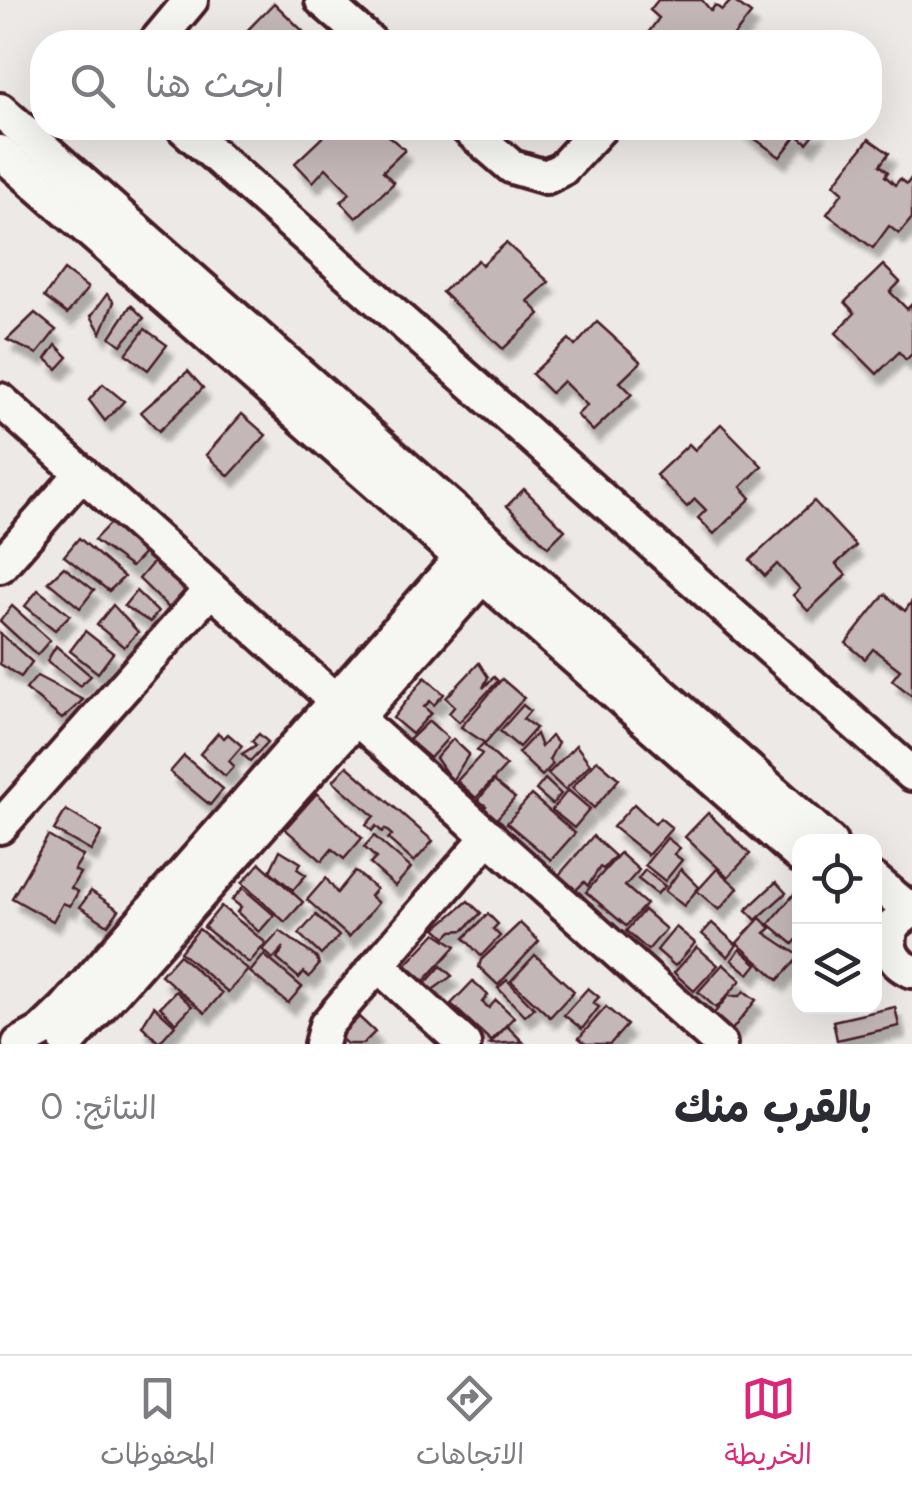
<!DOCTYPE html>
<html lang="ar">
<head>
<meta charset="utf-8">
<style>
	:root { --surface:#fff; --page:#f7f7f7; --text:#2b2b33; --muted:#7c7c81; --line:#e1e1e2; --accent:#db2777 }
	body { margin:0; font-family:"Playpen Sans","Playpen Sans Arabic",sans-serif; background:var(--page); color:var(--text); direction:rtl }
	.controls { position:absolute; right:30px; bottom:30px; display:grid; overflow:hidden; border-radius:20px; box-shadow:0 10px 40px #0002 }
	.controls button { width:90px; height:90px; display:grid; place-items:center; padding:0; border:0; border-bottom:2px solid var(--line); background:var(--surface); color:var(--text); font:50px sans-serif }
	.list { margin:0; padding:0; list-style:none }
	h2 { display:flex; justify-content:space-between; align-items:center; height:130px; margin:0; padding:0 40px; font-size:42px }
	h2 small { font-size:32px; font-weight:400; color:var(--muted) }
	.icon { flex:none; width:55px; height:55px; fill:none; stroke:currentColor; stroke-width:2; stroke-linecap:round; stroke-linejoin:round }
	.map { position:relative; flex:none; width:912px; height:1044px; overflow:hidden; direction:ltr }
	.search { position:absolute; background:var(--surface); box-shadow:0 10px 40px #0002; left:30px; right:30px; top:30px; height:110px; display:flex; align-items:center; gap:25px; box-sizing:border-box; padding:0 35px; border-radius:40px; color:var(--muted); font-size:38px }
	.sheet { height:310px; background:var(--surface) }
	nav { display:flex; justify-content:space-around; align-items:center; box-sizing:border-box; height:140px; border-top:2px solid var(--line); background:var(--surface); font-size:28px; color:var(--muted) }
	nav a { display:grid; justify-items:center; gap:5px }
	nav .on { color:var(--accent) }
	.map>svg:first-child { display:block }
	.building { fill:#c4b7b7; stroke:#4a1f2b; stroke-width:2.5; filter:url(#shadow) }
	.lines { fill:none; stroke-linecap:round; stroke-linejoin:round }
	.minor-casing { stroke:#4a1f2b; stroke-width:40 }
	.minor { stroke:#f6f6f2; stroke-width:32 }
</style>
</head>
<body>
<div class="map">
<svg width="912" height="1044" viewBox="0 0 912 1044">
	<defs>
		<filter id="shadow"><feDropShadow dx="6" dy="11" stdDeviation="2.5" flood-color="#0004"/></filter>
	</defs>
	<rect width="100%" height="100%" fill="#ece9e6"/>
	<filter id="ink" filterUnits="userSpaceOnUse"><feTurbulence type="fractalNoise" baseFrequency=".01" numOctaves="2"/><feDisplacementMap in="SourceGraphic" scale="20" xChannelSelector="R" yChannelSelector="G"/><feConvolveMatrix kernelMatrix="1 2 1 2 8 2 1 2 1" color-interpolation-filters="sRGB"/></filter>
	<g filter="url(#ink)">
		<g class="building">
			<polygon points="658,0 702,0 711,11 715,5 722,10 732,0 751,14 729,42 646,42 643,40 659,18 650,10"/>
			<polygon points="274,3 312,40 309,42 236,42"/>
			<polygon points="332,128 337,134 344,128 379,128 405,150 383,171 394,183 356,218 341,202 350,193 326,168 313,182 295,163"/>
			<polygon points="740,128 819,128 807,143 797,135 780,157"/>
			<polygon points="869,139 889,153 880,165 888,172 885,176 895,185 900,179 907,184 912,177 912,218 899,234 889,226 873,248 827,214 843,192 834,184"/>
			<polygon points="506,243 549,282 528,301 540,314 503,349 442,292 478,260 482,265"/>
			<polygon points="883,265 900,282 890,292 907,309 912,304 912,354 906,360 899,352 877,374 836,333 855,313 845,302"/>
			<polygon points="64,270 88,288 67,314 44,297"/>
			<polygon points="107,294 114,302 101,333 91,316"/>
			<polygon points="131,305 144,318 121,345 110,337"/>
			<polygon points="35,313 56,330 37,354 7,340"/>
			<polygon points="597,322 641,362 620,382 632,394 593,431 577,415 587,405 563,381 551,393 532,374 569,339 575,346"/>
			<polygon points="145,329 167,345 148,370 126,354"/>
			<polygon points="56,345 68,357 57,369 46,359"/>
			<polygon points="188,371 203,388 159,431 141,412"/>
			<polygon points="103,384 124,401 105,421 89,400"/>
			<polygon points="242,414 266,435 229,476 206,455"/>
			<polygon points="721,424 762,466 741,487 751,498 714,534 698,518 706,510 695,499 687,507 656,475 689,444 695,450"/>
			<polygon points="524,489 565,530 548,547 507,506"/>
			<polygon points="814,501 856,546 836,564 846,575 808,611 793,595 800,589 777,564 765,576 750,560"/>
			<polygon points="114,519 147,550 131,567 94,540"/>
			<polygon points="79,538 124,577 109,591 64,556"/>
			<polygon points="155,560 191,594 172,611 139,579"/>
			<polygon points="64,567 94,590 80,608 48,582"/>
			<polygon points="38,590 70,615 55,630 25,606"/>
			<polygon points="136,591 158,612 150,622 124,606"/>
			<polygon points="885,594 905,611 912,601 912,696 892,680 900,670 873,649 865,659 846,643"/>
			<polygon points="113,605 138,632 124,647 97,625"/>
			<polygon points="12,606 50,640 37,655 0,621"/>
			<polygon points="85,631 113,653 98,673 70,651"/>
			<polygon points="0,633 32,662 21,677 0,664"/>
			<polygon points="56,646 91,676 80,686 47,661"/>
			<polygon points="479,663 488,677 483,688 494,677 498,681 459,722 449,713 455,706 446,698"/>
			<polygon points="37,676 83,700 62,719 26,689"/>
			<polygon points="425,677 444,694 434,705 430,701 424,707 431,713 412,734 393,718"/>
			<polygon points="502,679 524,698 485,743 461,727"/>
			<polygon points="523,705 530,711 523,719 536,728 519,747 500,731"/>
			<polygon points="429,721 448,738 430,758 409,740"/>
			<polygon points="218,733 224,738 228,734 242,746 229,761 234,766 225,776 200,754"/>
			<polygon points="259,734 268,742 250,761 242,754 256,745 252,741"/>
			<polygon points="536,734 541,747 551,736 558,743 549,760 553,764 542,776 518,753"/>
			<polygon points="453,739 469,754 452,781 436,758"/>
			<polygon points="483,744 506,766 476,798 457,781 482,754 477,750"/>
			<polygon points="576,745 590,764 565,790 548,774"/>
			<polygon points="184,756 223,789 210,805 170,772"/>
			<polygon points="597,760 619,779 594,808 572,788"/>
			<polygon points="347,766 433,841 414,862 388,839 392,835 385,829 382,832 376,826 372,831 366,825 374,816 333,781"/>
			<polygon points="545,779 561,794 552,804 536,790"/>
			<polygon points="494,781 515,798 492,824 480,814 486,806 478,800"/>
			<polygon points="568,790 590,809 574,828 552,810"/>
			<polygon points="317,793 362,838 344,859 332,849 322,861 285,829"/>
			<polygon points="531,795 575,833 551,860 507,823"/>
			<polygon points="634,804 655,824 660,818 672,828 648,855 613,827"/>
			<polygon points="66,810 102,832 91,851 54,830"/>
			<polygon points="708,813 750,854 728,877 685,837"/>
			<polygon points="48,836 83,856 74,870 80,873 71,888 78,892 70,906 63,903 53,921 12,898"/>
			<polygon points="374,836 411,868 395,886 370,864 376,858 364,847"/>
			<polygon points="593,836 615,856 603,869 600,867 588,886 584,882 576,890 581,894 574,901 552,883"/>
			<polygon points="667,838 680,848 674,854 682,860 665,881 645,865"/>
			<polygon points="280,850 301,863 297,869 306,875 293,890 270,871"/>
			<polygon points="620,853 639,870 625,886 646,904 626,926 586,892"/>
			<polygon points="260,863 303,902 285,922 242,883"/>
			<polygon points="681,869 699,887 684,906 665,891"/>
			<polygon points="717,869 738,888 719,910 697,891"/>
			<polygon points="645,870 665,886 657,894 638,879"/>
			<polygon points="355,871 376,889 370,896 378,903 349,937 307,900 326,878 337,893"/>
			<polygon points="776,882 786,893 756,920 746,910"/>
			<polygon points="243,888 274,915 259,932 237,912 241,907 232,900"/>
			<polygon points="91,891 119,910 108,925 80,907"/>
			<polygon points="795,893 800,897 800,936 793,944 769,924"/>
			<polygon points="468,901 481,913 464,930 452,931 446,937 436,928"/>
			<polygon points="221,906 266,943 249,963 204,927"/>
			<polygon points="644,910 666,929 648,950 626,931"/>
			<polygon points="488,914 498,924 493,929 500,936 481,956 464,938"/>
			<polygon points="316,915 339,936 321,955 299,934"/>
			<polygon points="760,918 771,928 765,933 800,956 778,980 737,943"/>
			<polygon points="520,923 539,941 498,985 479,967 481,960"/>
			<polygon points="712,923 737,945 728,957 702,934"/>
			<polygon points="676,927 695,943 675,966 657,950"/>
			<polygon points="199,929 248,970 228,992 180,952"/>
			<polygon points="280,931 317,958 319,965 309,977 304,972 299,978 277,959 284,947 273,959 263,950"/>
			<polygon points="436,933 456,946 424,981 406,965"/>
			<polygon points="697,947 718,965 694,991 674,973"/>
			<polygon points="740,949 757,964 749,974 732,960"/>
			<polygon points="179,955 222,993 205,1013 161,975"/>
			<polygon points="264,955 302,987 288,1003 250,972"/>
			<polygon points="535,955 574,991 550,1017 511,981"/>
			<polygon points="723,964 741,980 716,1008 698,992"/>
			<polygon points="441,966 452,976 431,991 424,985"/>
			<polygon points="507,980 534,1008 525,1016 498,988"/>
			<polygon points="473,981 488,995 482,1002 489,1008 496,1000 514,1017 491,1041 451,1004"/>
			<polygon points="588,988 599,997 593,1003 599,1007 582,1029 564,1015"/>
			<polygon points="176,991 192,1006 176,1023 160,1007"/>
			<polygon points="744,991 756,1000 731,1031 712,1016 728,996 740,996"/>
			<polygon points="154,1006 175,1025 159,1043 142,1026"/>
			<polygon points="606,1007 627,1025 610,1044 586,1044 579,1038"/>
			<polygon points="895,1007 899,1026 837,1040 833,1021"/>
			<polygon points="359,1017 375,1032 363,1044 347,1044 339,1037"/>
			<polygon points="507,1026 523,1042 490,1044"/>
		</g>
		<g class="lines">
			<defs>
				<g id="minor">
					<polyline points="322,0 370,42"/>
					<polyline points="156,42 191,0"/>
					<polyline points="0,110 830,842"/>
					<polyline points="184,128 912,774"/>
					<polyline points="467,128 512,167 546,177 562,169 600,128"/>
					<polyline points="0,152 800,856"/>
					<polyline points="0,400 336,701"/>
					<polyline points="0,566 82,473"/>
					<polyline points="357,719 720,1044"/>
					<polyline points="0,827 211,589"/>
					<polyline points="874,880 911,911"/>
					<path d="M912 910 893 925C885 945 891 963 912 971"/>
					<polyline points="378,965 464,1044"/>
					<polyline points="19,1044 41,1032 65,1009 475,542"/>
					<polyline points="67,1044 496,561"/>
					<polyline points="321,1044 326,1025 489,836"/>
				</g>
			</defs>
			<use href="#minor" class="minor-casing"/>
			<use href="#minor" class="minor"/>
		</g>
	</g>
</svg>
<div class="controls">
<button><svg class="icon" aria-label="locate" viewBox="0 0 24 24"><circle cx="12" cy="12" r="6"/><path d="M12 2v4M12 18v4M2 12h4M18 12h4"/></svg></button>
<button><svg class="icon" aria-label="layers" viewBox="0 0 24 24"><path d="M12 4l9 5-9 5-9-5zM3 14l9 5 9-5"/></svg></button>
</div>
<div class="search"><svg class="icon" aria-label="search" viewBox="0 0 24 24"><circle cx="10" cy="10" r="6"/><path d="M15 15l6 6"/></svg>ابحث هنا</div>
</div>
<section class="sheet">
<h2>بالقرب منك<small>النتائج: 0</small></h2>
<ul class="list">
</ul>
</section>
<nav>
<a class="on"><svg class="icon" aria-label="map" viewBox="0 0 24 24"><path d="M3 6l6-2 6 2 6-2v14l-6 2-6-2-6 2zM9 4v14M15 6v14"/></svg>الخريطة</a>
<a><svg class="icon" aria-label="directions" viewBox="0 0 24 24"><path d="M12 3l9 9-9 9-9-9zM9 14v-3h6M13 9l2 2-2 2"/></svg>الاتجاهات</a>
<a><svg class="icon" aria-label="saved" viewBox="0 0 24 24"><path d="M7 4h10v16l-5-4-5 4z"/></svg>المحفوظات</a>
</nav>
</body>
</html>
